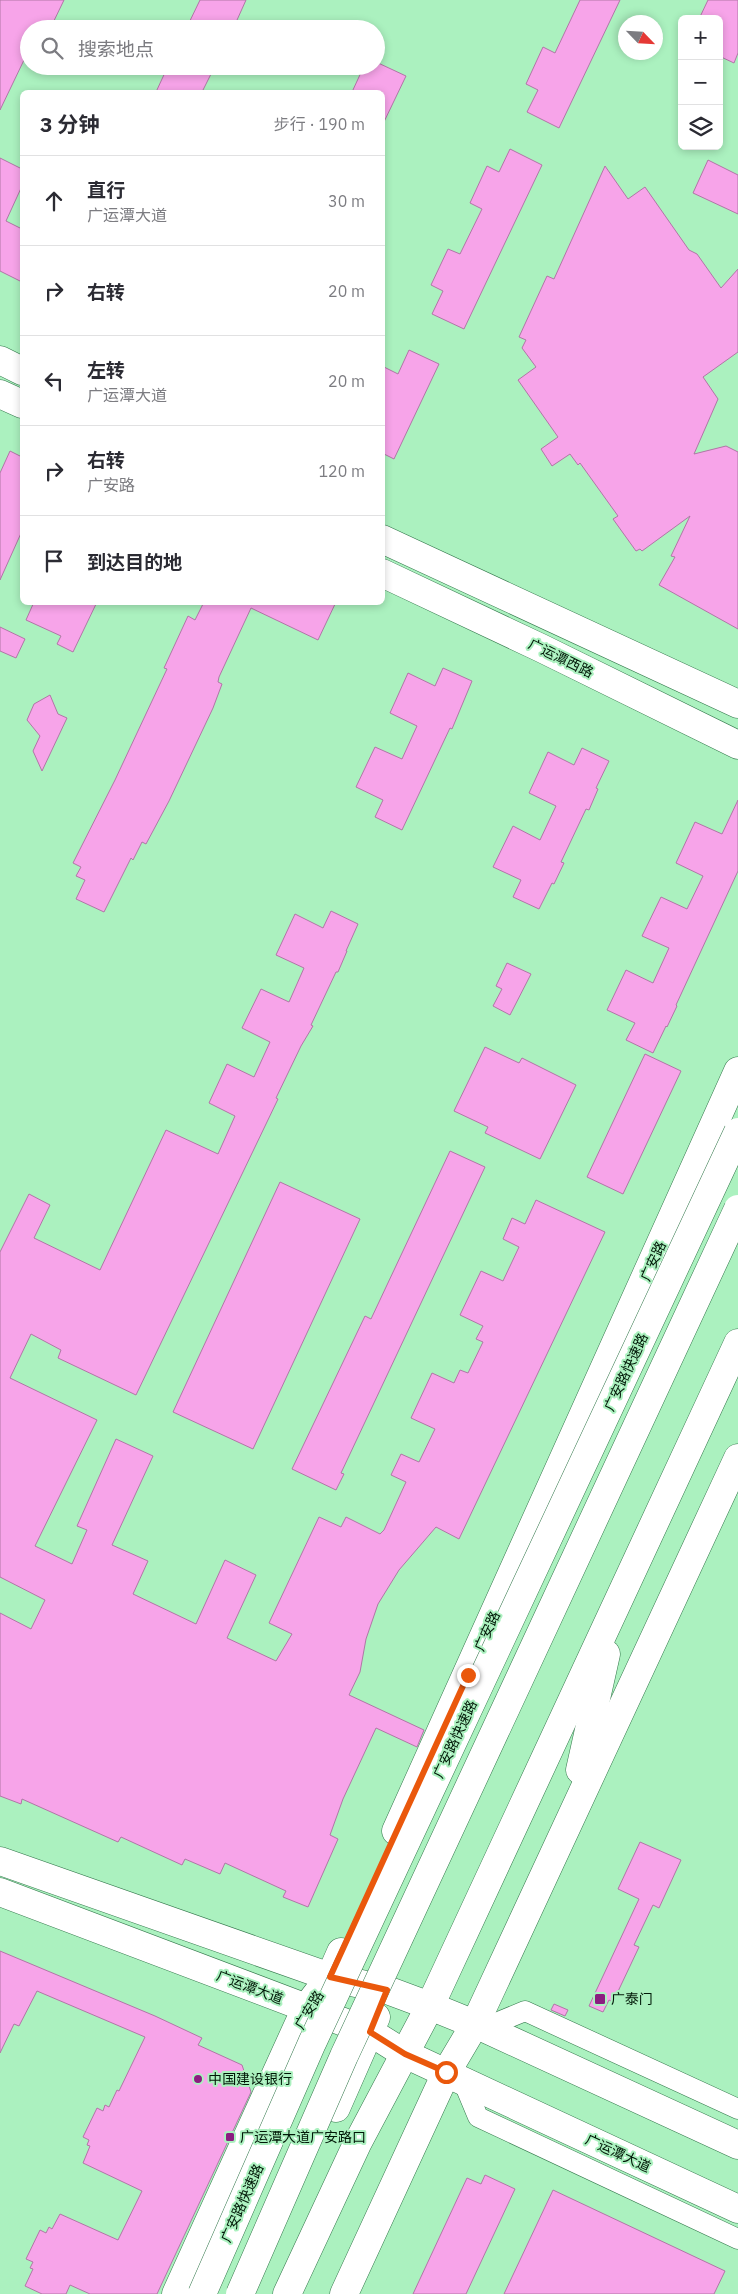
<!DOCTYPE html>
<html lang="zh">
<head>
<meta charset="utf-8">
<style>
	:root { --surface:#fff; --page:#f2f2f3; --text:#2b2b33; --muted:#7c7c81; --line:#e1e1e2 }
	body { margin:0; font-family:"IBM Plex Sans","Noto Sans SC",sans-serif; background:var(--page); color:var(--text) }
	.controls { position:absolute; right:15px; top:15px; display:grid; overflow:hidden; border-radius:8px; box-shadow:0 2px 8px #0003 }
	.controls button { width:45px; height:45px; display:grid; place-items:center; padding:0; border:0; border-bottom:1px solid var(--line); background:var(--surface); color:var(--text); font:25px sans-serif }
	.compass { position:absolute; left:618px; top:15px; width:45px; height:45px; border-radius:50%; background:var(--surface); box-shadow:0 2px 8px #0003; rotate:115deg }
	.stop { position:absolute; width:15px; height:15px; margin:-11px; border:4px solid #ea580c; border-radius:50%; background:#fff }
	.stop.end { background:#ea580c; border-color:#fff; box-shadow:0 1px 5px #0008 }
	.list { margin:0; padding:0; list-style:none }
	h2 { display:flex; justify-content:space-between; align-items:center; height:65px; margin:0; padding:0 20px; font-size:21px }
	h2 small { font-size:16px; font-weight:400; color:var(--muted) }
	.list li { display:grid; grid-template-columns:32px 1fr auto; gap:15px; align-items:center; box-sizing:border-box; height:90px; padding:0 20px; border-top:1px solid var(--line) }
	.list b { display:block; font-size:19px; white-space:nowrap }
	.list p { margin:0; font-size:16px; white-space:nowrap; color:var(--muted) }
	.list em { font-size:16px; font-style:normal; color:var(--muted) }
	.icon { flex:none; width:28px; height:28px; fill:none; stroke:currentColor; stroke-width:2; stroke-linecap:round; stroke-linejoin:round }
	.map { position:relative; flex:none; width:738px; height:2294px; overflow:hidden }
	.search { position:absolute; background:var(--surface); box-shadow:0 2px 8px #0003; left:20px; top:20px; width:365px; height:55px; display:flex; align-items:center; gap:12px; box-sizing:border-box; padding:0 18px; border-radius:28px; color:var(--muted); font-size:19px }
	.panel { position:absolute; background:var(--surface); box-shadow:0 2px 8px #0003; left:20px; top:90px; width:365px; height:515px; border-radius:8px }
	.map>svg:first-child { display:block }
	.building { fill:#f7a4e9; stroke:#b176a6 }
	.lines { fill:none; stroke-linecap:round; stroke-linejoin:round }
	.street-casing { stroke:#34784c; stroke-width:21 }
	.secondary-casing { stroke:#34784c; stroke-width:29 }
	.street { stroke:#fff; stroke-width:20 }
	.secondary { stroke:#fff; stroke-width:28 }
	.highway-bridge-casing { stroke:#34784c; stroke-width:29; stroke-linecap:butt }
	.highway-bridge { stroke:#fff; stroke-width:28 }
	.route { stroke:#ea580c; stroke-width:6 }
	.poi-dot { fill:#8b1c80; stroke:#abf1bf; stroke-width:2 }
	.labels { text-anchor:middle; stroke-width:4; stroke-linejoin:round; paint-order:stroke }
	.street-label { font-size:14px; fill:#001807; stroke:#abf1bf }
	.poi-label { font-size:14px; fill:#001807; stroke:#abf1bf; text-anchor:start }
</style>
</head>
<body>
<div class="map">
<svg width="738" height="2294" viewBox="0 0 738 2294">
	<rect width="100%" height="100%" fill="#abf1bf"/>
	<g class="building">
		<polygon points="0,0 64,0 50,29 29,29 29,62 24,60 0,110"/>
		<polygon points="200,0 246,0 233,29 186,29"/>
		<polygon points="580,0 620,0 559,128 527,112 538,90 526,84 543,47 555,53"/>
		<polygon points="708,0 738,0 738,53 734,63 719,56 719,19 699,19"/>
		<polygon points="376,62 406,76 382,126 382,92 352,92 364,66 376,66"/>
		<polygon points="168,66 215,66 202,92 156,92"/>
		<polygon points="510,149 542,165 464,329 432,314 443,291 431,285 448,249 460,254 482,209 470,203 487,166 499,172"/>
		<polygon points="0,158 22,169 22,186 6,221 22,229 22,282 0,271"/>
		<polygon points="708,160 738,175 738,214 693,193"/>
		<polygon points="605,166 628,199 645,187 689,250 697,254 721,288 738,269 738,352 703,377 718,399 694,454 726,446 738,452 738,629 659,585 675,557 671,556 690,516 642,551 640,549 636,551 613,519 618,516 580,463 578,465 570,454 552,466 541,449 558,437 518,380 536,367 522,348 526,340 519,337 547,276 554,279"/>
		<polygon points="409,350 439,364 394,459 382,453 382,366 398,374"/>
		<polygon points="10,451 22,457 22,531 0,580 0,473"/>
		<polygon points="34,602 97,602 73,652 57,644 61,636 26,620"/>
		<polygon points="204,602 336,602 318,640 251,608 219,677 218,682 222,684 213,708 169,801 146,844 142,842 133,860 131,858 104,912 76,899 85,880 76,876 81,867 73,863 115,780 167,669 164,668 188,616 195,620"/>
		<polygon points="0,627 25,639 16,658 0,651"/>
		<polygon points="443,668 472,681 452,729 450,728 402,830 375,817 383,800 356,787 375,747 402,759 417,726 390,713 408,673 435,686"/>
		<polygon points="50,695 58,714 67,718 42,771 33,751 40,736 27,720 34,704"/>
		<polygon points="582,748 609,761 596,788 598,789 589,810 586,809 561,862 564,863 554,884 552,883 539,909 513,897 521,880 493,867 513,826 540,840 556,806 529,793 548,752 574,765"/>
		<polygon points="738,800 738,871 676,1005 677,1006 667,1027 666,1026 653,1053 626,1040 635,1023 607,1010 626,970 653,983 669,948 642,936 661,897 687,909 703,876 676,863 695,822 722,834"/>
		<polygon points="331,911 358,924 346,951 347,951 338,972 336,972 311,1025 313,1026 301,1046 276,1098 278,1099 136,1395 58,1358 61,1350 31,1334 10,1378 97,1420 35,1546 72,1564 87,1530 77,1526 116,1439 153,1456 112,1545 148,1561 133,1594 196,1624 225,1560 256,1575 227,1638 276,1661 292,1634 269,1623 319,1517 341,1527 346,1517 380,1534 384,1530 406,1482 391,1475 401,1454 419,1462 435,1429 411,1418 432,1373 454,1383 460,1370 468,1373 483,1342 476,1339 483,1326 460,1315 481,1271 503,1281 519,1247 503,1239 512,1218 525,1224 536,1200 605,1232 459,1539 436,1527 399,1570 378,1604 366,1639 360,1672 349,1695 424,1730 417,1747 376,1728 343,1799 330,1835 338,1839 308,1907 283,1897 286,1891 225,1863 220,1874 185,1859 182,1865 121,1837 118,1842 22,1799 21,1804 0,1796 0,1613 31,1629 45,1600 0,1577 0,1252 29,1194 50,1205 34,1238 100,1270 166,1130 218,1154 235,1116 209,1103 227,1064 254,1077 270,1042 242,1028 261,989 289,1002 304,968 276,955 295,914 323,928"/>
		<polygon points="507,963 531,974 510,1015 493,1006 502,989 496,986"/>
		<polygon points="485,1047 519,1063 522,1058 576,1085 540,1159 485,1133 488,1127 454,1111"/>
		<polygon points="645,1054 681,1071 623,1194 587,1177"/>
		<polygon points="450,1151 485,1167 341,1473 344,1474 336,1490 292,1469 365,1316 371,1319"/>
		<polygon points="280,1182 360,1219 253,1449 173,1412"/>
		<polygon points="640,1842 681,1860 659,1908 653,1905 634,1945 639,1947 613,2002 609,2000 603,2012 589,2006 639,1899 618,1889"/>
		<polygon points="0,1951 155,2016 202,2038 198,2045 242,2065 251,2092 157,2294 90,2294 70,2285 66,2294 42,2294 25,2286 33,2269 30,2268 33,2262 26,2259 40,2230 46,2233 49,2227 52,2229 60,2214 118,2240 142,2191 83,2163 90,2146 87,2145 89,2140 83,2137 97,2108 103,2111 105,2105 109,2107 117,2090 119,2091 145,2037 37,1991 19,2026 14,2024 0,2053"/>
		<polygon points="554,2004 568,2010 565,2016 551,2010"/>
		<polygon points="485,2175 515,2189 466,2294 413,2294 467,2178 481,2184"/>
		<polygon points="553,2190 725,2271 714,2294 504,2294"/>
	</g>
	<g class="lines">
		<defs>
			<g id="street">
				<polyline points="484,2028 525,2011 738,2109"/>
				<polyline points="463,2081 478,2117 738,2239"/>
			</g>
			<g id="secondary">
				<polyline points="0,360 22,371"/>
				<polyline points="0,394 22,404"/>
				<polyline points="382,539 738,704"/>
				<polyline points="382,573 541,648 738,745"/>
				<polyline points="580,1770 606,1654"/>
				<polyline points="396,1831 738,1071"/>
				<polyline points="0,1861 330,1977 387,1990 430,2006 484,2028 738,2145"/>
				<polyline points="0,1892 370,2032 405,2054 738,2209"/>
				<polyline points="336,2108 376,2017"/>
				<polyline points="176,2294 306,2008 330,1977 341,1952"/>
				<polyline points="287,2294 357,2144 430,2006 738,1343"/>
				<polyline points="344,2294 446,2073 475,2024 738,1458"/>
			</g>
		</defs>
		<use href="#street" class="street-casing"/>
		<use href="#secondary" class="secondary-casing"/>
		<use href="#street" class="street"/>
		<use href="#secondary" class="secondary"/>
		<defs>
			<g id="highway-bridge">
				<polyline points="202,2294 312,2043 738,1132"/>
				<polyline points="240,2294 344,2056 738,1209"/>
			</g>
		</defs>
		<use href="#highway-bridge" class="highway-bridge-casing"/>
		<use href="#highway-bridge" class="highway-bridge"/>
	</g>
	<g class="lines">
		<polyline class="route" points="446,2072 405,2054 370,2032 387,1990 330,1977 468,1675"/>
	</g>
	<g class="poi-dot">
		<rect x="594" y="1993" width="12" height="12" rx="2.5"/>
		<circle cx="198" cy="2079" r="5"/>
		<rect x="225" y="2132" width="10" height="10" rx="2.5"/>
	</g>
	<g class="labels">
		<g class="street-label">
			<text transform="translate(561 658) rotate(26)" y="5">广运潭西路</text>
			<text transform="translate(653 1261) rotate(-66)" y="5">广安路</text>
			<text transform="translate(626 1372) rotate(-65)" y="5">广安路快速路</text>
			<text transform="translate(487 1631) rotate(-66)" y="5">广安路</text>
			<text transform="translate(455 1739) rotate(-65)" y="5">广安路快速路</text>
			<text transform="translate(250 1987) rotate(21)" y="5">广运潭大道</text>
			<text transform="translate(309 2010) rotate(-59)" y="5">广安路</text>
			<text transform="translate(618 2153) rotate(25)" y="5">广运潭大道</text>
			<text transform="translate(242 2203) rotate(-66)" y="5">广安路快速路</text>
		</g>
		<g class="poi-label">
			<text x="611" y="2004">广泰门</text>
			<text x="208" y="2084">中国建设银行</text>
			<text x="240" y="2142">广运潭大道广安路口</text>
		</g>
	</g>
</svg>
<div class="controls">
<button>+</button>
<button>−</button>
<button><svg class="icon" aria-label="layers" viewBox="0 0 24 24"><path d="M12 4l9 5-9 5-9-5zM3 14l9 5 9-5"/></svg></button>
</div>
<svg class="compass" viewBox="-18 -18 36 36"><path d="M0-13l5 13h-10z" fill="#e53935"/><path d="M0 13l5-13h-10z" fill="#7c7c81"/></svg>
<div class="stop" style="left:446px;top:2072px"></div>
<div class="stop end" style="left:468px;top:1675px"></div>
<div class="search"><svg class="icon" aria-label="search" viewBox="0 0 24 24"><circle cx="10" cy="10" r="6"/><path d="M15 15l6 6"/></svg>搜索地点</div>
<section class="panel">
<h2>3 分钟<small>步行 · 190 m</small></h2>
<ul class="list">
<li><svg class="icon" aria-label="ahead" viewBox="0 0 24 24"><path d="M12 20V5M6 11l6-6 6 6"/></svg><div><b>直行</b><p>广运潭大道</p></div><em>30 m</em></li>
<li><svg class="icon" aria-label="right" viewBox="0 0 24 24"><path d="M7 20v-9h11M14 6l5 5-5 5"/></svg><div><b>右转</b></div><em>20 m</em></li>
<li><svg class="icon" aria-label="left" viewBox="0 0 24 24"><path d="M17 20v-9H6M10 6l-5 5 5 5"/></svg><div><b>左转</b><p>广运潭大道</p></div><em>20 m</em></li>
<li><svg class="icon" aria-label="right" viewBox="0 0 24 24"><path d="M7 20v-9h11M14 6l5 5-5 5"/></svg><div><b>右转</b><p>广安路</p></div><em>120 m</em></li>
<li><svg class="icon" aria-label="arrive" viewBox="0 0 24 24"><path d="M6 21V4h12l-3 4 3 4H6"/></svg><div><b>到达目的地</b></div></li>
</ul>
</section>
</div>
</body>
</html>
